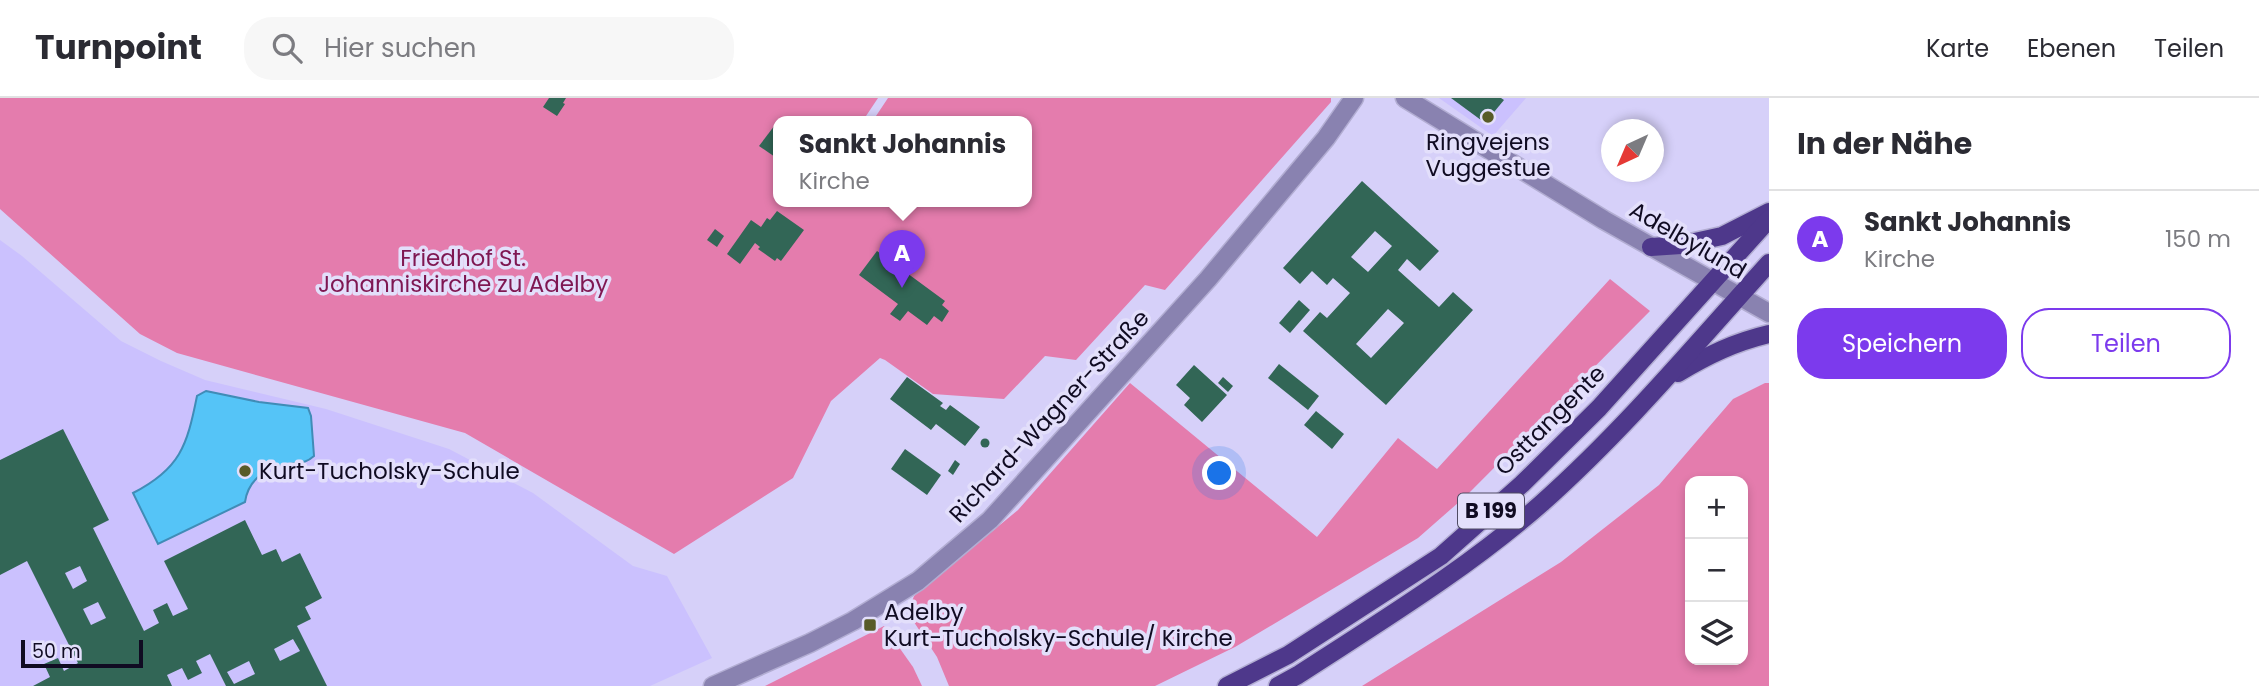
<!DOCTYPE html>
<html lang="de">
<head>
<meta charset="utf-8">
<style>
	:root { --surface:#fff; --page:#f7f7f7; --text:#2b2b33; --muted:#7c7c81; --line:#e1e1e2; --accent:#7c3aed }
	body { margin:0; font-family:Poppins,sans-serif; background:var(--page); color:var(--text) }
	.controls { position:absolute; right:21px; bottom:21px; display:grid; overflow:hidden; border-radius:14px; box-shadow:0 4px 10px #0003 }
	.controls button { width:63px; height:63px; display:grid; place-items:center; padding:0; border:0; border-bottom:2px solid var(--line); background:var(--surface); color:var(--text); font:35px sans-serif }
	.compass { position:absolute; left:1601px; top:21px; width:63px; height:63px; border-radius:50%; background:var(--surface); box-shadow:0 4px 10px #0003; rotate:224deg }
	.scale { position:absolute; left:21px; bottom:18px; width:122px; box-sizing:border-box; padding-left:7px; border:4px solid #100b22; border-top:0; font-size:19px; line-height:24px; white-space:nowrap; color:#100b22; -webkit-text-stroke:5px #e3dffb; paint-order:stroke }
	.you { position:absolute; left:1220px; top:376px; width:24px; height:24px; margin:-18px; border:5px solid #fff; border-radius:50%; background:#1a73e8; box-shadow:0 0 0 10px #1a73e833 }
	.badge { display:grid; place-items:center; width:46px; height:46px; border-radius:50%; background:var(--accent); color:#fff; font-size:23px; font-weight:700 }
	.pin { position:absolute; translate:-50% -58px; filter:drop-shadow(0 2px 4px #0008) }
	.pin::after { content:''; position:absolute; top:37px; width:24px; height:21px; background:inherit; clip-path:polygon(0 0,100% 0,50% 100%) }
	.popup { position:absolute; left:773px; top:18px; width:259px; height:91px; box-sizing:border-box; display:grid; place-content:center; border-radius:14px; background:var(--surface); filter:drop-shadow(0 2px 5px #0005); font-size:23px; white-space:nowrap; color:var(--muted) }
	.popup b { font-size:26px; color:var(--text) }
	.popup::after { content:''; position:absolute; left:50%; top:100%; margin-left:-14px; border:14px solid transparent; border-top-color:var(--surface) }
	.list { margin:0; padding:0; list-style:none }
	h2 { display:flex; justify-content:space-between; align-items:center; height:91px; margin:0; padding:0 28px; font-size:30px }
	h2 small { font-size:23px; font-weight:400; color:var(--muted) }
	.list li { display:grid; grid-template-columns:46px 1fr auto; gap:21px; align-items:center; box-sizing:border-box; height:98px; padding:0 28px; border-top:2px solid var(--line) }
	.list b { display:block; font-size:26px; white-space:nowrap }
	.list p { margin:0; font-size:23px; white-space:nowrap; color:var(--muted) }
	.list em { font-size:23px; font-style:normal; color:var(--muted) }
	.actions { display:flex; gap:14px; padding:21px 28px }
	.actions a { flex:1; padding:16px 0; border:2px solid var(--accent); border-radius:28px; text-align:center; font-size:24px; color:var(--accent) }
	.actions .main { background:var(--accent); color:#fff }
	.icon { flex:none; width:38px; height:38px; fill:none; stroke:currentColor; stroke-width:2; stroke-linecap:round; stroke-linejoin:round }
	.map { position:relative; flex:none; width:1769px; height:588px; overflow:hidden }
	header { display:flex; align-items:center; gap:42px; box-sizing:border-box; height:98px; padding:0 35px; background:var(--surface); border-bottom:2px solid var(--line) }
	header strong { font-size:33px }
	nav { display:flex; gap:38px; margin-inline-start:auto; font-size:24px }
	.search { width:490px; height:63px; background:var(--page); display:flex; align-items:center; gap:18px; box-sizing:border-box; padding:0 24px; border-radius:28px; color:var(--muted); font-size:26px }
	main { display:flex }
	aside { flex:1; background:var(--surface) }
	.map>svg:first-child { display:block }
	.built { fill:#cbc1fe }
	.green { fill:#e47cad; fill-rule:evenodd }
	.water { fill:#55c4f7; stroke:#408cb7; stroke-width:2 }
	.building { fill:#326656; fill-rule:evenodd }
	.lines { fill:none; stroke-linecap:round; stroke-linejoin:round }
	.minor-casing { stroke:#b2add2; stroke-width:21 }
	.major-casing { stroke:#b2add2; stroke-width:21 }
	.minor { stroke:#8982b0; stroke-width:18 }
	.major { stroke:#4e388b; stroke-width:18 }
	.poi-dot { fill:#585b28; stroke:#e3dffb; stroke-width:2.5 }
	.labels { text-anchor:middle; stroke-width:7; stroke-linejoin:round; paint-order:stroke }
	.shield { fill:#e3dffb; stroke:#4f4b63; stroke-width:2 }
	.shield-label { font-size:21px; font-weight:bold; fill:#100b22 }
	.poi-label { font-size:23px; fill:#100b22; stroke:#e3dffb; text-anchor:start }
	.street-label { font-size:23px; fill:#100b22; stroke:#e3dffb }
	.park-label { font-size:23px; fill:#7f1752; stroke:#e3dffb }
</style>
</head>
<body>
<header>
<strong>Turnpoint</strong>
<div class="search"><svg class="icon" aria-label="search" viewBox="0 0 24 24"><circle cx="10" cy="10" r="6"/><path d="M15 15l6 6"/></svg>Hier suchen</div>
<nav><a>Karte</a><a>Ebenen</a><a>Teilen</a></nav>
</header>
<main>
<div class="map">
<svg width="1769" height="588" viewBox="0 0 1769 588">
	<rect width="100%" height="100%" fill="#d6d0f9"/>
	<g class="built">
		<polygon points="1439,0 1526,0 1493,38"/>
		<polygon points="0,142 22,158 121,243 161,263 205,282 326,311 449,351 533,395 633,468 667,478 712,560 650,588 0,588"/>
	</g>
	<g class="green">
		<polygon points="0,0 878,0 862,24 778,24 778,104 1026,104 1026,24 872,24 888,0 1331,0 1331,4 1165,192 1145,187 1076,262 1045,258 1004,301 933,296 885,262 880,260 831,303 793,380 674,456 465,335 177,255 140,236 0,111"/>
		<polygon points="1610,181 1650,213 1467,397 1418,440 1235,549 1155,588 949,588 937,559 908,515 914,498 1018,412 1130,285 1317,439 1398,340 1437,371"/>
		<path d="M1765 285H1769V588H1362L1561 464 1659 387 1733 301ZM1690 383H1743V562H1690Z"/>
		<polygon points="884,528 913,569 922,588 765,588"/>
	</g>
	<path class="water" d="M206 293 259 304 308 310 311 318 314 358C305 366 300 364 288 366 267 368 248 382 245 404L158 446 133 395C180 371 187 348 197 298Z"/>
	<g class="building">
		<polygon points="549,0 566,0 563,5 565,6 557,18 543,9"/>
		<polygon points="1451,0 1501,0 1504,2 1485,25"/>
		<polygon points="778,23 778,61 759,48"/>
		<path d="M1362 83 1439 153 1420 173 1407 161 1398 172 1439 209 1453 194 1473 212 1386 307 1303 233 1320 214 1327 220 1350 195 1333 180 1327 187 1312 173 1300 186 1283 170ZM1375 133 1392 148 1368 174 1351 159ZM1388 211 1404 225 1371 260 1356 246Z"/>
		<polygon points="777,113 804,132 781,163 777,160 775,163 758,151 760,149 755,145 740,166 727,156 751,122 761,129 767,120 770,122"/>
		<polygon points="715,131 724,138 717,149 707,142"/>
		<polygon points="877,153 945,203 942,207 949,213 942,224 934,218 927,227 908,213 900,223 890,216 898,206 859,177"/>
		<polygon points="1299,202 1310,212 1290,235 1279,225"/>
		<polygon points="1279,266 1319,298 1308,312 1268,280"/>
		<polygon points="1194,267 1227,297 1202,324 1184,307 1190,300 1176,287"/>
		<polygon points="907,279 943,305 940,308 946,312 950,307 980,329 965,348 936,326 931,332 890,301"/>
		<polygon points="1223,279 1233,288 1228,294 1218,285"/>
		<polygon points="1316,313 1344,336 1332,351 1304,327"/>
		<path d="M63 331 109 422 93 430 144 533 159 525 153 512 167 505 173 518 188 511 164 463 245 422 262 457 276 451 282 464 300 455 322 500 305 509 311 521 297 528 327 588H226L210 556 196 563 202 575 188 582 182 570 167 577 172 588H33L50 579 44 566 58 560 64 573 78 565 27 463 0 477V362ZM80 468 87 483 73 491 65 475ZM98 504 106 520 91 527 83 511ZM293 541 300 553 280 563 274 551ZM249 563 255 576 234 586 227 574Z"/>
		<circle cx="985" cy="345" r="4.5"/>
		<polygon points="905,351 941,377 927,397 891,371"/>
		<polygon points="955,362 960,366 953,377 948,373"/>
	</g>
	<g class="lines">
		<defs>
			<g id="minor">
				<polyline points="1405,0 1604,122 1769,215"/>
				<polyline points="713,588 810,545 853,523 918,483 990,422 1208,181 1326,40 1354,0"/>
			</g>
			<g id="major">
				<polyline points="1651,149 1681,147 1722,138 1769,114"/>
				<path d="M1678 275C1708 257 1735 244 1769 236"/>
				<polyline points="1227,588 1288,557 1441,458 1522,386 1599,310 1769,121"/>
				<path d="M1278 588 1298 577C1381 523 1467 471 1542 405 1625 331 1695 247 1769 165"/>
			</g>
		</defs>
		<use href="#minor" class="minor-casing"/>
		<use href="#major" class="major-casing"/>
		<use href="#minor" class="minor"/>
		<use href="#major" class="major"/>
	</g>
	<g class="poi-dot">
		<circle cx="1488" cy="19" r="7"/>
		<circle cx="245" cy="373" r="7"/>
		<rect x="863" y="520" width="14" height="14" rx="3.5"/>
	</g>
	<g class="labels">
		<rect class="shield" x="1458" y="395.5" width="66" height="35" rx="5"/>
		<g class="shield-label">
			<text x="1491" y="420">B 199</text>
		</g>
		<g class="poi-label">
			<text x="1488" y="52" text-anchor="middle">Ringvejens<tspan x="1488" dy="26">Vuggestue</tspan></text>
			<text x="259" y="381">Kurt-Tucholsky-Schule</text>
			<text x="884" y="522">Adelby<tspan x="884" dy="26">Kurt-Tucholsky-Schule/ Kirche</tspan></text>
		</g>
		<g class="street-label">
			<text transform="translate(1688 142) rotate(30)" y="8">Adelbylund</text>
			<text transform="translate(1049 318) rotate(-47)" y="8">Richard-Wagner-Straße</text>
			<text transform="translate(1550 322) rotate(-45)" y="8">Osttangente</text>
		</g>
		<g class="park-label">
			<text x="463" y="168">Friedhof St.<tspan x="463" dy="26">Johanniskirche zu Adelby</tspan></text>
		</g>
	</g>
</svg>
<div class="controls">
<button>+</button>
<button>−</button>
<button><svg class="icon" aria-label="layers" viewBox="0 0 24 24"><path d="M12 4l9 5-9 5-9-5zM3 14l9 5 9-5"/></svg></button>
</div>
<svg class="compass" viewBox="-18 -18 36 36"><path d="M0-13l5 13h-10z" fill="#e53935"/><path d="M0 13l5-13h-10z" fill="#7c7c81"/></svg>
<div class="scale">50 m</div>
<div class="you"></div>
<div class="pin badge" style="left:902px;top:190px">A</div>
<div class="popup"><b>Sankt Johannis</b>Kirche</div>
</div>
<aside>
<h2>In der Nähe<small></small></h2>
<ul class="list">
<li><span class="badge">A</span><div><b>Sankt Johannis</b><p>Kirche</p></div><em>150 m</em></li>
</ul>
<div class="actions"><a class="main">Speichern</a><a>Teilen</a></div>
</aside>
</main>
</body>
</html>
